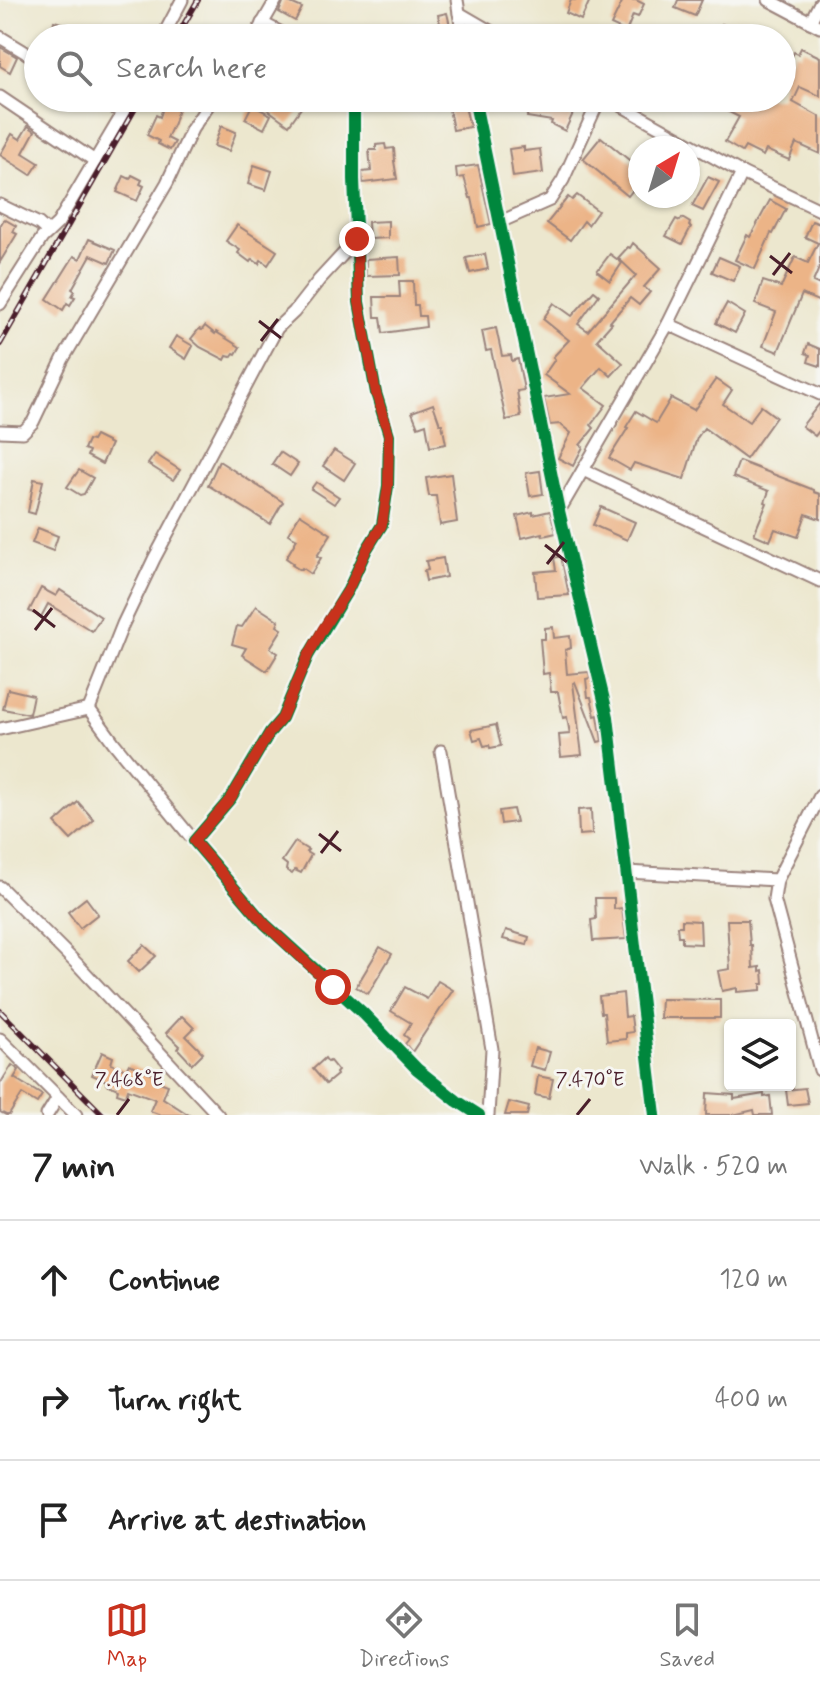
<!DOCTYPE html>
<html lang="en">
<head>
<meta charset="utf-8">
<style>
	:root { --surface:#fff; --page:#f2f2f2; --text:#222; --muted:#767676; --line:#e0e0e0; --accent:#c8321e }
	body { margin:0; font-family:Mynerve,sans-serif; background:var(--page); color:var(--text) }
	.controls { position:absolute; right:24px; bottom:24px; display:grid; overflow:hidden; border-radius:8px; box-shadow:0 2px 6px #0004 }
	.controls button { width:72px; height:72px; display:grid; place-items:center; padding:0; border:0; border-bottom:2px solid var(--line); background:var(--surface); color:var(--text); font:40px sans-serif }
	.compass { position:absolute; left:628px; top:136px; width:72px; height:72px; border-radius:50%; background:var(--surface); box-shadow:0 2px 6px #0004; rotate:38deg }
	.stop { position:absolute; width:24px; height:24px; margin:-18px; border:6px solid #c8321e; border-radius:50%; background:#fff }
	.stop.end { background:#c8321e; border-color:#fff; box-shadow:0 2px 8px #0008 }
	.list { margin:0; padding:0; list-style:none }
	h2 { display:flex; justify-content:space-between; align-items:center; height:104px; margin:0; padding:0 32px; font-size:34px }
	h2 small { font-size:26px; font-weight:400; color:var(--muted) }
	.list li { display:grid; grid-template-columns:52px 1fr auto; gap:24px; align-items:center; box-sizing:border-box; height:120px; padding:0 32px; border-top:2px solid var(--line) }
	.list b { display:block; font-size:30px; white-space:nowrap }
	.list em { font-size:26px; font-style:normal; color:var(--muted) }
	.icon { flex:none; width:44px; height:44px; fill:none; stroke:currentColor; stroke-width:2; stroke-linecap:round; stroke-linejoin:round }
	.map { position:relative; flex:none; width:820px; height:1115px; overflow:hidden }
	.search { position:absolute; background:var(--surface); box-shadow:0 2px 6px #0004; left:24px; right:24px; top:24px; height:88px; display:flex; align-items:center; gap:20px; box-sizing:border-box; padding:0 28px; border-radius:44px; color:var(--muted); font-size:30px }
	.sheet { height:464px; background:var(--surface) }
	nav { display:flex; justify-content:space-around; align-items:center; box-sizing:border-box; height:112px; border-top:2px solid var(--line); background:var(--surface); font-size:22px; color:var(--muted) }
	nav a { display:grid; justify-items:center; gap:4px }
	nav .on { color:var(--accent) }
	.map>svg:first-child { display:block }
	.building { fill:#ecb487 }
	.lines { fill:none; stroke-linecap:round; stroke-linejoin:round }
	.minor-casing { stroke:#9b837c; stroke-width:15 }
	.minor { stroke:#fff; stroke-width:11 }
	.rail-casing { stroke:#4a1f2b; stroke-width:6 }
	.rail { stroke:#f6f6f2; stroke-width:3; stroke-dasharray:9; stroke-linecap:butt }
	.cycleway-casing { stroke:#f6f6f2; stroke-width:17 }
	.cycleway { stroke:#00873e; stroke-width:12 }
	.route { stroke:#c8321e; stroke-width:10 }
	.ticks { fill:none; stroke:#4a1f2b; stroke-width:3 }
	.ticks-label { font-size:20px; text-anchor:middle; fill:#4a1f2b; stroke:#f6f6f2; stroke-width:6; stroke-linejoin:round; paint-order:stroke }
</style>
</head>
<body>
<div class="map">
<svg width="820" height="1115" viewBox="0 0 820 1115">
	<rect width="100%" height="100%" fill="#f6f6f2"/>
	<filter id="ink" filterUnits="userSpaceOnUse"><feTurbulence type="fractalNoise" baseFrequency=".0125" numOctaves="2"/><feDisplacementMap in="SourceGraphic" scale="16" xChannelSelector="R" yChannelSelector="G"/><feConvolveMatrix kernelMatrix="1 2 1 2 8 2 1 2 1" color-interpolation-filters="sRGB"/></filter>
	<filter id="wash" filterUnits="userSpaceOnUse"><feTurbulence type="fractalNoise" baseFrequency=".006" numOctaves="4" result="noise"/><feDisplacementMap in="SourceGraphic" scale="32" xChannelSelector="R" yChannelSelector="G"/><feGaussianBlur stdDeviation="1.8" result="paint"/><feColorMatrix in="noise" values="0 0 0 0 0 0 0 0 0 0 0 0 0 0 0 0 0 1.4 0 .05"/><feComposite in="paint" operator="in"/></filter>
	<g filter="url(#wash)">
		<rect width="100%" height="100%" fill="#ece7ce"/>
		<g id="blocks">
			<g class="building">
				<polygon points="284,0 302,8 295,21 279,12"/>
				<polygon points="571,0 590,0 581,20 566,13"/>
				<polygon points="623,0 636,0 644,4 638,17 633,15 626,32 611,25"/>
				<polygon points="678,0 702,0 695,16 675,8"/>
				<polygon points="447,13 452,34 443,36 438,15"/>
				<polygon points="54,21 76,27 73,38 50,38"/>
				<polygon points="722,24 750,38 716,38"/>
				<polygon points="0,47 17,57 10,72 0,66"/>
				<polygon points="801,48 820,57 820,96 800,87 793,102 820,117 820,154 796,143 789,160 766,150 763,156 745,147 742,152 725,142 739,117 719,107 723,98 782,98 782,78 794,52 798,54"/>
				<polygon points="166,98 181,98 174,123 167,138 175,142 170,150 158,144 159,141 147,135 156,115 160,117"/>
				<polygon points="274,98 279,98 284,101 287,98 301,108 289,125 267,109"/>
				<polygon points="447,98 463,98 470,127 453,130"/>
				<polygon points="502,98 553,98 575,109 565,131 551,124 552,121 527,117 528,111 501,107"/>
				<polygon points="252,105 271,115 264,129 245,119"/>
				<polygon points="28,126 35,131 23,153 39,163 31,175 0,155 12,134 20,139"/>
				<polygon points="221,126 236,132 229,151 214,146"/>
				<polygon points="601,137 640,169 640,181 628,196 583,159"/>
				<polygon points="385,144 386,149 394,148 395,161 394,161 397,179 363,183 362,172 371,171 369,150 376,150 376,145"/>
				<polygon points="524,147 524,151 540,149 543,173 513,177 509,149"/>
				<polygon points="254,165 272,171 266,190 248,184"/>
				<polygon points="478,165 491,224 478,227 472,198 470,198 464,177 457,178 456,168"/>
				<polygon points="132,175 142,180 140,184 144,186 137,201 117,192 124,176 130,179"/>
				<polygon points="708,177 719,182 703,211 692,206"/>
				<polygon points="577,195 598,211 588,225 584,221 570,240 547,223 568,197 572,200"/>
				<polygon points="770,200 786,209 773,234 771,233 755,269 735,260 747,235 750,237"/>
				<polygon points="682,218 690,223 689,226 691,227 682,244 666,236 676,219 680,221"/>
				<polygon points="4,219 16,226 13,232 17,234 0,262 0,226"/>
				<polygon points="388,221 388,238 369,239 368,222"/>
				<polygon points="812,221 820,224 820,266 813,282 820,285 820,302 802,294 778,352 763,346 776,312 755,304 763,281 781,287 795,257 808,263 818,243 805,237"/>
				<polygon points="237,225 277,251 268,265 261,260 259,264 252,259 250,262 238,253 240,250 226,241"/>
				<polygon points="89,239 115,250 109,263 91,255 72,289 75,291 72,296 75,297 70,305 67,303 63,310 47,299 74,256 80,259"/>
				<polygon points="633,243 661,268 644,287 650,292 639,305 630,298 610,322 612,323 597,340 623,363 611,376 601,367 583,388 606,405 591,425 594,428 580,445 583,447 573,466 558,458 571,433 560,424 550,425 544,398 570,394 544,375 555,359 553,357 569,340 543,319 554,303 572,316 594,291 599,295 578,324 588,331 636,275 618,258 628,247 630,248"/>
				<polygon points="485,254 488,269 470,273 466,258"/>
				<polygon points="610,254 622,263 610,281 597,271"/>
				<polygon points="399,257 400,275 366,276 366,259"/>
				<polygon points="719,257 740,266 733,281 712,272"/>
				<polygon points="399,281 413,281 414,305 418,305 419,316 425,316 426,327 383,333 381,317 375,317 374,297 400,297"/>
				<polygon points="727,303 745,314 735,333 716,323"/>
				<polygon points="205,326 215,334 216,332 240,347 236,354 234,353 231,357 227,356 225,360 200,347 191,339 199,329 202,330"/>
				<polygon points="496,328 502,356 511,355 512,361 518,359 524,390 517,391 521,417 506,420 491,350 486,351 482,331"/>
				<polygon points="176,336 193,346 186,359 169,348"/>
				<polygon points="808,344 820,349 820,366 808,362 810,355 805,353"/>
				<polygon points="716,379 732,390 723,404 749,422 761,406 776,417 746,459 704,428 697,438 684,479 634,463 630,470 609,458 628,428 626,427 636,411 656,423 671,398 694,410"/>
				<polygon points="820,403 820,430 815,436 802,426"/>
				<polygon points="433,404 440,424 442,424 446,444 430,447 426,424 418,427 412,412"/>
				<polygon points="95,436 111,444 102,464 87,456 89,451 84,449 88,440 92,441"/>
				<polygon points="334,450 355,463 344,480 323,466"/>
				<polygon points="280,452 298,464 290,476 272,464"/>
				<polygon points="155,454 180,470 173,480 148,464"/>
				<polygon points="219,461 283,502 270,524 208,485"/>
				<polygon points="739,461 814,490 814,492 820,494 820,519 806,514 798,537 775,529 770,541 754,534 767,503 765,502 769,491 733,477"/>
				<polygon points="79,470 93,478 84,494 80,495 67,487"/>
				<polygon points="540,471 543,494 530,496 526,473"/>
				<polygon points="451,474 457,522 440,525 436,496 429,496 426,478"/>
				<polygon points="34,479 43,481 35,514 28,512"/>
				<polygon points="316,482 339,497 334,504 311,489"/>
				<polygon points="601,507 635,522 627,540 593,525"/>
				<polygon points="550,511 556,533 543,536 542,533 522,538 517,516 533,512 533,515"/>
				<polygon points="300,514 331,534 317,556 321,558 311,574 302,568 300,570 292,565 293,563 286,558 297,539 288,534"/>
				<polygon points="38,528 58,536 53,551 32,543"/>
				<polygon points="561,556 569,595 537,597 535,572 556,570 554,558"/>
				<polygon points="443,558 446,577 426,581 424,571 428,570 426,561"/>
				<polygon points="41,588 56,596 60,590 101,617 92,631 48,604 41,617 29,611"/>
				<polygon points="256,606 279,621 277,626 282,629 270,648 278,653 267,671 242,655 246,648 232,644 237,626 242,627"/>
				<polygon points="553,627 554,638 570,636 571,648 565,650 567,674 589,672 590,678 586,679 588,697 591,697 595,716 598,715 602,741 598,742 575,682 573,683 582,755 561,757 559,735 570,734 567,717 563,718 558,692 551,692 549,673 543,674 540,639 545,639 545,628"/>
				<polygon points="8,689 33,695 29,714 3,709"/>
				<polygon points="496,725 501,746 490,748 489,745 484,746 481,738 474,740 471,730"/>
				<polygon points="78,802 94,820 71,840 55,823"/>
				<polygon points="513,809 516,822 501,824 499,811"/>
				<polygon points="591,809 592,834 579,835 578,810"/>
				<polygon points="295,842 308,850 306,852 311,855 301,873 295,870 292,874 286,870 287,865 282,861"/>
				<polygon points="86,898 98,914 80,928 68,912"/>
				<polygon points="595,898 614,898 614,909 622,908 626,939 593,941 591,920 596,919"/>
				<polygon points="682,920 700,921 701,944 682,943 682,936 678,936 677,926 682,926"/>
				<polygon points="727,920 748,920 750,945 752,945 753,968 760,967 760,971 763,970 764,984 761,984 761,990 737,992 737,988 722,991 718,971 730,969"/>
				<polygon points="506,930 529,937 527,945 503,939"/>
				<polygon points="144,945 156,956 139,972 128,961"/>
				<polygon points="380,947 392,954 368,994 356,987"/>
				<polygon points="438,981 453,990 412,1052 405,1044 409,1039 404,1035 411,1023 391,1011 405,987 427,999"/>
				<polygon points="623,993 625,1017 631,1016 633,1032 626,1033 626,1039 607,1041 604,1013 601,1013 599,996"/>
				<polygon points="661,999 720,1000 720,1018 660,1018"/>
				<polygon points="182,1016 194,1028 186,1036 203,1053 192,1064 178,1049 180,1046 166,1033"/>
				<polygon points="535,1048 550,1052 545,1070 530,1066"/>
				<polygon points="102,1052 113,1057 111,1064 126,1070 129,1064 156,1075 154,1080 168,1085 163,1098 189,1115 161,1115 150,1111 155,1099 128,1089 126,1096 117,1093 118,1089 106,1084 107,1081 92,1075"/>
				<polygon points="325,1058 328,1062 330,1061 338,1071 336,1073 337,1075 326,1084 313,1069"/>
				<polygon points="12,1065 19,1070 14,1078 42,1095 37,1103 22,1094 9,1115 6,1115 0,1112 0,1084"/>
				<polygon points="538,1076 553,1079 549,1098 535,1095"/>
				<polygon points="805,1088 808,1103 788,1105 786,1090"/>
				<polygon points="707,1093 734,1095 734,1099 764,1094 764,1097 770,1096 772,1115 755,1115 754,1110 733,1115 706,1115"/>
				<polygon points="509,1102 529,1107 527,1115 505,1115"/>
			</g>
		</g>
	</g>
	<g filter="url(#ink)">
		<use href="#blocks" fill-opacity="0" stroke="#9b837c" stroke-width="2"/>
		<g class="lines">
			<defs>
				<g id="minor">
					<polyline points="457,0 463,38"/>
					<polyline points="769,0 820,27"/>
					<polyline points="459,13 502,38"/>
					<polyline points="810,22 820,3"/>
					<polyline points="262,23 291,38"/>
					<polyline points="0,37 38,60"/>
					<polyline points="162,38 182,0"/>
					<polyline points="254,38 276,0"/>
					<polyline points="0,97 95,161"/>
					<polyline points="98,98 123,113"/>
					<polyline points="354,98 354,179 359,302 376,393 389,435 388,486 382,525 367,549 348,590 308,656 282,718 270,732 231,798 194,841 265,924 363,1013 417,1069 457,1101 479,1115"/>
					<polyline points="474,98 559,511 608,717 655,1115"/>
					<polyline points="608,98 742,173 820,210"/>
					<polyline points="0,205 39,224 48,232"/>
					<polyline points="500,222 550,200 563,180 600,98"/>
					<polyline points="0,304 42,238 58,223 132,98"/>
					<polyline points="668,324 820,394"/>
					<polyline points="0,431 23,432 33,422 63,359 167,183 192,129 213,98"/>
					<polyline points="583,470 820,581"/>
					<polyline points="559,511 668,324 742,173"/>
					<polyline points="89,709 123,624 154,559 277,328 294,312 319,280 357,239"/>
					<polyline points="89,709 114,743 194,841"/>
					<polyline points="0,729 89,709"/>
					<polyline points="441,751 492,1049 488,1115"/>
					<polyline points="820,796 777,880 774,899 820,1070"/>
					<polyline points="626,872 777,880"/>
					<polyline points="0,887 79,966 218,1115"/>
					<polyline points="0,1039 76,1115"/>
					<polyline points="47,1115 58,1097"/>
				</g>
			</defs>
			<use href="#minor" class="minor-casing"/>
			<use href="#minor" class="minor"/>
			<defs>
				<g id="rail">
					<polyline points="176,38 198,0"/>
					<polyline points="0,344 141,98"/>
					<polyline points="0,1011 103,1115"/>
				</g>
			</defs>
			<use href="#rail" class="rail-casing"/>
			<use href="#rail" class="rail"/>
			<defs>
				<g id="cycleway">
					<polyline points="354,98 354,179 359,302 376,393 389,435 388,486 382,525 367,549 348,590 308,656 282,718 270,732 231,798 194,841 265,924 363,1013 417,1069 457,1101 479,1115"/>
					<polyline points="474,98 559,511 608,717 655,1115"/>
				</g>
			</defs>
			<use href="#cycleway" class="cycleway-casing"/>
			<use href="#cycleway" class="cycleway"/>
		</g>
	</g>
	<g class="lines" filter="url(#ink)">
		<polyline class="route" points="333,987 265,924 194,841 231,798 270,732 282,718 308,656 322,630 348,590 367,549 382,525 388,486 389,435 376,393 359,302 357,239"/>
	</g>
	<path class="ticks" d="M770 256 792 273M773 275 790 253M259 321 281 338M261 341 278 319M545 545 567 562M547 564 564 542M33 610 55 627M35 630 52 608M319 834 341 851M321 853 338 831M117 1115 129 1099M577 1115 590 1099"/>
	<g class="ticks-label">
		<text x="129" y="1086">7.468°E</text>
		<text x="590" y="1086">7.470°E</text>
	</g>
</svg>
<div class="controls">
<button><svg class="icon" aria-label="layers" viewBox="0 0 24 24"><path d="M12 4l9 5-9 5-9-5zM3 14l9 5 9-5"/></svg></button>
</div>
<svg class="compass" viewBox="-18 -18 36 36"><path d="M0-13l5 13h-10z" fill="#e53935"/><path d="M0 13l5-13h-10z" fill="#767676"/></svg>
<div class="stop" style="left:333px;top:987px"></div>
<div class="stop end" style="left:357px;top:239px"></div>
<div class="search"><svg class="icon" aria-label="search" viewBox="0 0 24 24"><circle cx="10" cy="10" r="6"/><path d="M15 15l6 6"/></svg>Search here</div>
</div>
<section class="sheet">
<h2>7 min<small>Walk · 520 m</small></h2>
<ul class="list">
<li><svg class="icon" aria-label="ahead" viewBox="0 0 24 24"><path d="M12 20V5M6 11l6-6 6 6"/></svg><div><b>Continue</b></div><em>120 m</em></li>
<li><svg class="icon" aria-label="right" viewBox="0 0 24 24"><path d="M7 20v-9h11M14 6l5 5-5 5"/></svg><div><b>Turn right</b></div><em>400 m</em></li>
<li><svg class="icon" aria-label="arrive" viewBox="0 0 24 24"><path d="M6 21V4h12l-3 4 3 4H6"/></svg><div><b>Arrive at destination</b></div></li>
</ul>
</section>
<nav>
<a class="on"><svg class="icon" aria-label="map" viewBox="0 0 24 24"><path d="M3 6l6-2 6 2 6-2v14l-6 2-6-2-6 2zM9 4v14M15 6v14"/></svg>Map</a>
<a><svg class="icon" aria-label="directions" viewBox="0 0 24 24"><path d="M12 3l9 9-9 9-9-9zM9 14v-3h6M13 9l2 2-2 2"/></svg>Directions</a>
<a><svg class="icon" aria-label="saved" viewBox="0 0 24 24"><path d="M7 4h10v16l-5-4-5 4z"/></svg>Saved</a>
</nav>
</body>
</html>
